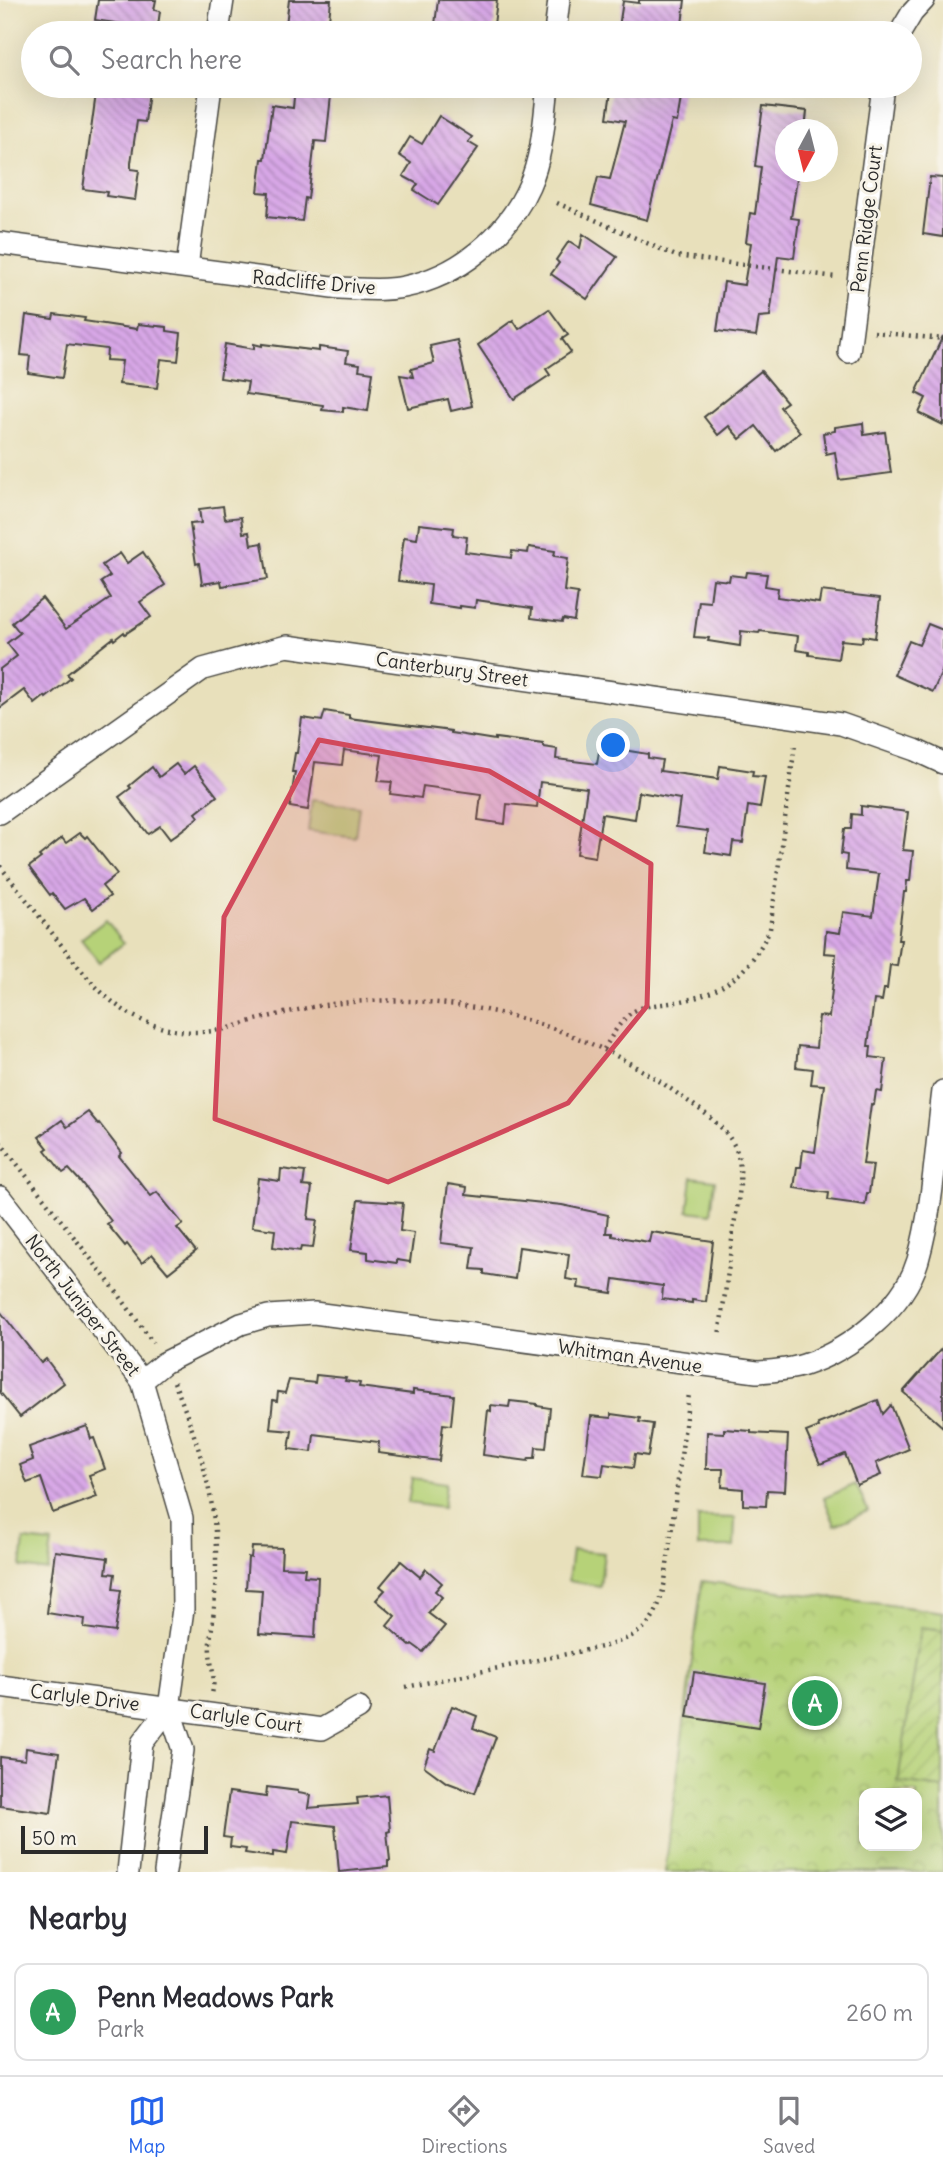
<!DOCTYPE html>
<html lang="en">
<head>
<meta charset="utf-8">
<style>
	:root { --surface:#fff; --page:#f2f2f3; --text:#2b2b33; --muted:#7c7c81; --line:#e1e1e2; --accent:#2563eb }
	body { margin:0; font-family:Delius,sans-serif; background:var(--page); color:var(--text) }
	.controls { position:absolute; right:21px; bottom:21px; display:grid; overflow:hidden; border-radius:14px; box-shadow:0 7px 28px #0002 }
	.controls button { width:63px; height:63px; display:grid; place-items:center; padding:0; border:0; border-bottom:2px solid var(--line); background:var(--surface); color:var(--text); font:35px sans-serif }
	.compass { position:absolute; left:775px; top:119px; width:63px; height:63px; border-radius:50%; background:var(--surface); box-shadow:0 7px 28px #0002; rotate:187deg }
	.scale { position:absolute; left:21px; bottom:18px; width:187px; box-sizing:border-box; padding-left:7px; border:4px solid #2b2b2b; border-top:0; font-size:19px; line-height:24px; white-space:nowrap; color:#2b2b2b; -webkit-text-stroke:5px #f7f3e8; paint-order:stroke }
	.you { position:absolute; left:614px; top:746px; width:24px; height:24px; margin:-18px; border:5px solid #fff; border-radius:50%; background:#1a73e8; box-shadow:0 0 0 10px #1a73e833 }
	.badge { display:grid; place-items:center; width:46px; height:46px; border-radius:50%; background:var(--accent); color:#fff; font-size:23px; font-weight:700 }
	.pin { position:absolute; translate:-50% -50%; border:4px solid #fff; box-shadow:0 2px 7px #0006 }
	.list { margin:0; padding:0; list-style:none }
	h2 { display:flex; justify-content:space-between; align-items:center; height:91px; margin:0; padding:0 28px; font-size:30px }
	h2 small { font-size:23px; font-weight:400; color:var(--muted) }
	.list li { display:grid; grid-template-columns:46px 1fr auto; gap:21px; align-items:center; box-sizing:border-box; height:98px; margin:0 14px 14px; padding:0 14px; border:2px solid var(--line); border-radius:14px }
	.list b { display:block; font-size:26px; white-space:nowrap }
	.list p { margin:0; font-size:23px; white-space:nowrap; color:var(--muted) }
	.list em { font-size:23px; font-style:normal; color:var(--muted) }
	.icon { flex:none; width:38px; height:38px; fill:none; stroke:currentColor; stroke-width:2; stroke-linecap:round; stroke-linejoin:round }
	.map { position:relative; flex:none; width:943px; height:1872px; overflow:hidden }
	.search { position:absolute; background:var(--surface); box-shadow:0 7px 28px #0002; left:21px; right:21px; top:21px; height:77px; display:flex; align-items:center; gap:18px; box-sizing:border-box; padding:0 24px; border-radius:38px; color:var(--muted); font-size:26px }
	.sheet { height:203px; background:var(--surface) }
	nav { display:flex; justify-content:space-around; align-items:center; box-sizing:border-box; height:98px; border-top:2px solid var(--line); background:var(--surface); font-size:19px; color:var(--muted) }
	nav a { display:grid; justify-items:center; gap:4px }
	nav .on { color:var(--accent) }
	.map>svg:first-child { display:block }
	.park { fill:url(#park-crowns); stroke:#707e52; stroke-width:2; fill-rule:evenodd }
	.garden { fill:url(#garden-furrows); stroke:#707e52; stroke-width:2 }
	.pitch { fill:#b6d278; stroke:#707e52; stroke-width:2 }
	.building { fill:url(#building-back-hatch) }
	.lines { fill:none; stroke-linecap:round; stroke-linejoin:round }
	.street-casing { stroke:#474641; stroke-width:24 }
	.path { stroke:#474641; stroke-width:4.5; stroke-dasharray:2 5; stroke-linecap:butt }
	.street { stroke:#fff; stroke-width:21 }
	.marked { fill:#d1495b; fill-opacity:0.2; stroke:#d1495b; stroke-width:5; stroke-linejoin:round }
	.labels { text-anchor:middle; stroke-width:6; stroke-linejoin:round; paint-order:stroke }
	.street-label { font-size:19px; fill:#2b2b2b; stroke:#f7f3e8 }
</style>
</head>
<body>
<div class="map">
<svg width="943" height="1872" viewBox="0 0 943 1872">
	<defs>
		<pattern id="park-crowns" width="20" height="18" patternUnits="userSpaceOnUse" patternTransform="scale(1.75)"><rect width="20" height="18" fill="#b6d278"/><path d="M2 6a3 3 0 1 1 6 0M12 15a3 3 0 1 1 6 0" fill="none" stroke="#9db468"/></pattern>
		<pattern id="garden-furrows" width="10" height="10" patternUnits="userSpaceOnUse" patternTransform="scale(1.75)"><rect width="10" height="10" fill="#b6d278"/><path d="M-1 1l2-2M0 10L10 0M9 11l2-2" fill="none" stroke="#9db468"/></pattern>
		<pattern id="building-back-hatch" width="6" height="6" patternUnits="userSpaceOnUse" patternTransform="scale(1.75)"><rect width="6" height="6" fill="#d8a7e7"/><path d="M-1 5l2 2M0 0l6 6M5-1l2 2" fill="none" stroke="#af88bb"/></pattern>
	</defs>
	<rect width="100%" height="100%" fill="#f7f3e8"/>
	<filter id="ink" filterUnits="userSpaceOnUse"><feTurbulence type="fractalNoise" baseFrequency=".0143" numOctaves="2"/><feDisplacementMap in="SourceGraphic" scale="14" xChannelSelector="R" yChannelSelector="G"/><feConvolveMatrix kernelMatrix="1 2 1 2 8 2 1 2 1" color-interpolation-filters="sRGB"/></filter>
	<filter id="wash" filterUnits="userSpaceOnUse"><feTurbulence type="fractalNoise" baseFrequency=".00686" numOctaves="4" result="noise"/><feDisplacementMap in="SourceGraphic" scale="28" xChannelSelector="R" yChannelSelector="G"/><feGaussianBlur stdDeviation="1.57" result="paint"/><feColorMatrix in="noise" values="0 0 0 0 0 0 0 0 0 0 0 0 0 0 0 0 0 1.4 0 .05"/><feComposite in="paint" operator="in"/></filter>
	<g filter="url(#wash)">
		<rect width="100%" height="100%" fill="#e8e0bb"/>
		<path class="park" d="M702 1581 943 1612V1872H665ZM864 1793H917V1846H864Z"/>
		<polygon class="garden" points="921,1627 943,1630 943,1788 898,1782"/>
		<g class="pitch">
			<polygon points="312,800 359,806 355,837 308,831"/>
			<polygon points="106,920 124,943 99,962 81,939"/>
			<polygon points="692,1177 715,1180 711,1214 688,1211"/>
			<polygon points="412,1478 446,1483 443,1508 408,1503"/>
			<polygon points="856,1484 868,1511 835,1525 824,1498"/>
			<polygon points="698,1517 735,1518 734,1547 698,1547"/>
			<polygon points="24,1540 52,1543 48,1571 21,1567"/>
			<polygon points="572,1550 604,1553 600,1586 568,1581"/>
		</g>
		<g id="blocks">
			<g class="building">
				<polygon points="98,0 156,0 154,10 160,11 157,33 128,33 129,25 95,20"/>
				<polygon points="289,0 331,0 328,30 324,30 324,33 294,33 294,26 286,25"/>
				<polygon points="438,0 497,0 493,33 434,33"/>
				<polygon points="639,0 685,0 681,33 621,33 622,27 619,27 623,1 639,3"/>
				<polygon points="97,86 145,86 144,92 149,92 145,122 137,121 131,163 131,169 139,170 135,200 106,196 107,192 83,189"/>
				<polygon points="295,86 332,86 326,142 315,141 308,199 305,198 302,221 267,217 269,193 258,192 262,159 265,159 272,105 293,108"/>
				<polygon points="612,86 676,86 675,92 682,92 677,122 672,121 647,220 591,205 598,177 610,179 625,121 607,118"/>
				<polygon points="763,106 807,111 805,130 786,130 786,172 798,172 791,218 799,219 794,258 778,256 770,316 759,317 756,336 717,331 724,282 744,285 751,243 746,242 750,213 755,214 761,167 755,166"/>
				<polygon points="439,116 472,137 468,142 478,148 438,205 414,190 418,184 403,176 411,163 399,155 410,137 422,144"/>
				<polygon points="930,177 943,178 943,237 923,234"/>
				<polygon points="583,234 617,257 587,299 551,274 559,263 556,260 569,241 580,248"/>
				<polygon points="549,309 568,335 562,339 571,352 546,369 550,375 514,399 478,345 513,320 519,329"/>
				<polygon points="54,314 85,318 84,321 137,329 138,324 167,327 167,331 181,333 178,361 161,359 157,388 119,384 122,361 106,360 107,349 67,344 62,378 28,373 30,356 21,355 26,315 53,319"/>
				<polygon points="943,336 943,425 919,413 926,398 916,393"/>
				<polygon points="457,340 472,406 451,411 448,399 408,408 400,375 413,377 411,369 434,363 430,346"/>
				<polygon points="225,344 254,349 254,344 262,346 262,344 319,351 319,347 348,351 346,362 360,364 359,370 373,372 368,411 343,407 343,412 322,410 323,405 246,394 248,382 220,378"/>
				<polygon points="761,371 787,402 780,407 800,432 776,451 756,426 740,439 729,426 718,435 704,417"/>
				<polygon points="863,423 864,435 885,432 891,473 839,480 835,452 826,454 823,433 835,431 835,427"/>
				<polygon points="223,506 225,519 241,517 243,533 249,532 251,545 262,543 268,579 222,586 221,581 202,584 199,563 196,564 190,524 201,523 199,509"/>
				<polygon points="419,524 454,528 453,535 467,537 465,552 511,558 512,551 528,553 529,547 555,551 554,556 568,558 564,591 578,593 574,621 563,619 562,622 531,618 532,608 476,600 475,608 460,606 460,608 429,604 431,585 398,581 404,537 417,539"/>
				<polygon points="143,552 165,585 140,602 151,617 125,634 124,632 114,640 113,638 67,674 71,678 46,698 45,696 35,704 24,690 0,708 0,669 17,656 7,643 20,633 12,623 42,598 66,629 111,598 101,582 110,576 102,565 120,553 127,563"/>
				<polygon points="747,572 767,574 765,586 778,588 777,597 819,603 821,591 880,598 875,638 863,636 862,642 841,640 838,659 809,655 809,652 796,650 798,636 760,631 759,633 741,631 740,646 708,641 709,638 694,637 699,601 710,602 713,579 729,581 730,575 746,577"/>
				<polygon points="928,624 943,630 943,669 933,692 894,675 909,641 919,645"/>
				<polygon points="325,711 349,715 349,718 451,731 451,733 495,740 495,738 543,744 543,747 557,749 556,759 597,764 599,752 616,755 617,749 648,754 648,758 662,760 660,771 718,779 720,766 753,771 752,776 765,777 760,808 748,806 743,843 733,842 731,856 705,852 708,831 676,827 680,799 639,792 635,819 602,814 595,857 577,854 587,788 540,782 537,807 507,804 505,824 478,820 481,794 423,786 421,798 390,794 392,782 378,781 382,755 344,750 342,765 315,762 308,810 290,807 295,772 292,772 295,753 297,753 302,718 322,721"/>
				<polygon points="176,764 184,774 194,766 217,796 196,813 199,817 170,839 160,826 148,834 119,797 131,788 129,786 152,767 159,777"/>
				<polygon points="861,806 908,812 903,850 913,851 910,881 907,881 906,892 904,892 898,940 901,940 897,966 890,965 887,989 884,989 882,1001 874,1000 868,1046 871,1046 870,1057 886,1059 882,1092 876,1091 874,1105 871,1104 863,1164 873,1165 869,1193 867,1193 865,1205 828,1200 829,1193 794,1188 797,1167 801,1167 803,1150 815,1152 824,1085 811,1084 813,1069 796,1067 798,1046 816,1048 819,1016 829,1017 836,954 824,953 826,931 840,933 843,912 873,916 879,874 846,870 847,855 841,854 844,829 851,829 852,814 861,815"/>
				<polygon points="80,833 85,838 87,836 117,874 102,886 110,896 93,909 84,898 65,909 52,893 50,895 29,867 41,858 39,856 62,838 66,843"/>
				<polygon points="88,1112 98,1124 99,1123 122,1153 119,1156 151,1196 157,1192 183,1224 177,1228 196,1251 168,1273 152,1254 142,1263 127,1244 125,1246 107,1224 111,1221 80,1181 69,1169 63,1173 45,1150 48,1148 39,1137 62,1120 67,1127"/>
				<polygon points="281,1169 305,1172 303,1186 312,1187 308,1219 317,1220 313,1248 301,1247 300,1251 273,1247 275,1230 252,1227 258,1178 280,1181"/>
				<polygon points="448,1184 467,1187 466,1195 562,1205 608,1215 606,1233 612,1233 612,1236 649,1242 651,1232 713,1241 706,1302 692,1300 692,1303 662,1299 663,1286 614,1279 612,1293 578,1288 579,1281 566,1279 569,1254 519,1247 515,1279 484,1274 484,1270 471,1269 474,1247 441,1243"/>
				<polygon points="358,1200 403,1203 400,1231 414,1233 410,1262 397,1260 397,1263 368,1259 368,1252 351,1250"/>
				<polygon points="0,1311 41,1363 46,1359 64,1383 20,1417 0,1392"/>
				<polygon points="943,1347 943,1427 903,1392"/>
				<polygon points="316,1375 346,1378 345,1381 360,1383 359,1387 413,1394 413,1390 454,1395 451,1425 443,1424 439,1461 378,1453 379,1442 314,1434 312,1452 289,1449 292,1431 270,1429 273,1400 277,1401 278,1392 285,1393 289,1380 315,1383"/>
				<polygon points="878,1400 883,1414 891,1405 909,1449 876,1463 881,1475 857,1485 845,1454 820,1464 806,1432 819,1427 818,1424"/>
				<polygon points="510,1401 537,1404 537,1406 550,1408 546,1448 536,1447 535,1458 529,1458 528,1461 483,1455 488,1410 491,1411 491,1405 509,1407"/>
				<polygon points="611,1414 640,1418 639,1422 653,1424 648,1456 635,1454 633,1468 604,1464 602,1476 583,1474 591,1416 611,1418"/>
				<polygon points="87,1426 91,1439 94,1438 105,1469 89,1475 97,1497 53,1513 41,1478 27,1483 20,1465 33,1460 29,1447"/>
				<polygon points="724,1429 751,1431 751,1433 788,1435 785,1491 767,1490 766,1506 743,1505 743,1489 722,1487 723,1469 706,1469 707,1432 724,1433"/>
				<polygon points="252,1547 282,1548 281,1567 305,1568 304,1576 318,1577 315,1638 259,1634 262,1590 246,1589 248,1557 251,1558"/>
				<polygon points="55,1551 108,1558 106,1573 115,1574 113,1589 121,1590 115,1632 84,1628 85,1619 47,1613"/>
				<polygon points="401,1561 420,1577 426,1569 442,1583 435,1591 442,1597 428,1613 445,1626 423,1652 412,1644 410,1646 387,1626 395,1616 376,1600 385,1590 380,1586"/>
				<polygon points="694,1672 765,1683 758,1728 687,1717"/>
				<polygon points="452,1706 477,1716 473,1728 496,1737 475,1793 446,1782 424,1766 430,1749 435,1751"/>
				<polygon points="26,1748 59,1753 51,1813 0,1806 0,1757 25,1760"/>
				<polygon points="267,1787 298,1791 298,1793 310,1795 308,1808 358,1804 357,1798 387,1795 390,1831 387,1832 390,1861 388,1861 388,1867 339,1872 335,1826 292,1821 287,1854 273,1852 273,1857 245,1853 246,1849 230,1847 231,1838 223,1837 229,1792 266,1797"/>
			</g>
		</g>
	</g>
	<g filter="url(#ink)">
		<use href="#blocks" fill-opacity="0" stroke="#474641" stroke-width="2"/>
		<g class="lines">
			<defs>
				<g id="street">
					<polyline points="218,33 223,0"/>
					<polyline points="555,33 559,0"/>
					<polyline points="900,33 912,13 924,0"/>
					<path d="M0 243 340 288C362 289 383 291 404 287 459 276 507 236 529 186 543 155 544 119 548 86"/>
					<polyline points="187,267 211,86"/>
					<polyline points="849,352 883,86"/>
					<polyline points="0,813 203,669 287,646 841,724 915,750 943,763"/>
					<polyline points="0,1197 142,1381 182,1518 183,1609 169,1708 183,1750 165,1872"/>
					<path d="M142 1381 164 1363 241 1324 268 1316 314 1313 757 1372C772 1371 789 1370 804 1365 850 1350 904 1308 918 1260 933 1207 936 1146 943 1091"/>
					<polyline points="0,1686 322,1729 359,1708"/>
					<polyline points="128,1872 142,1743 169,1708"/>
				</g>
			</defs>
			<use href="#street" class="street-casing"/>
			<g class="path">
				<polyline points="557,203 676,256 836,277"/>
				<polyline points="874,332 943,339"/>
				<path d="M0 866C18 889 37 913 55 937 83 972 107 1008 151 1024 172 1032 197 1034 219 1030 233 1028 246 1022 260 1019 284 1013 308 1007 332 1004 456 989 582 1023 682 1097 701 1110 725 1126 735 1147 746 1172 737 1206 733 1231 729 1266 724 1301 719 1336"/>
				<path d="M604 1049C612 1036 620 1020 634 1011 647 1004 662 1005 676 1002 724 994 750 972 770 929L795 745"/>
				<polyline points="0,1142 119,1295 153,1343"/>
				<path d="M174 1382C197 1438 217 1498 216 1560 216 1580 215 1599 213 1619 212 1630 209 1641 210 1652 211 1670 216 1674 212 1694"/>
				<path d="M406 1687 606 1646C646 1634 657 1621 665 1581L689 1394"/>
			</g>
			<use href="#street" class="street"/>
		</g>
	</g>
	<path class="marked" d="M319 740 489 771 651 864 647 1006 568 1103 388 1182 215 1119 224 917Z"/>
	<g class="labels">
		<g class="street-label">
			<text transform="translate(866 219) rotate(-83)" y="7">Penn Ridge Court</text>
			<text transform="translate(314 282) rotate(5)" y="7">Radcliffe Drive</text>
			<text transform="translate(452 669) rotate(8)" y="7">Canterbury Street</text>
			<text transform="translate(83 1305) rotate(52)" y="7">North Juniper Street</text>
			<text transform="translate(630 1356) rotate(8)" y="7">Whitman Avenue</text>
			<text transform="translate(85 1697) rotate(7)" y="7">Carlyle Drive</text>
			<text transform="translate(246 1718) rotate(8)" y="7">Carlyle Court</text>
		</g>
	</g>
</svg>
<div class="controls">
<button><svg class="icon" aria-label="layers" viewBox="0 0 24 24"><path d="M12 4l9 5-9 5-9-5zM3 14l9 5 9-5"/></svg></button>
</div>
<svg class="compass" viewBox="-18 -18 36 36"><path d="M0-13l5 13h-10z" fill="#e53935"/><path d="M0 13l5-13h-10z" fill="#7c7c81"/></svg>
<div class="scale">50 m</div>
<div class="you"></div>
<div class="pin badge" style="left:815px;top:1703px;background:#2e9e5b">A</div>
<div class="search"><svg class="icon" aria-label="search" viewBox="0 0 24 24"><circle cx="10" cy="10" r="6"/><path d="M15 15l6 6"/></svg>Search here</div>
</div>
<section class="sheet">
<h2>Nearby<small></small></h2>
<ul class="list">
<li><span class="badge" style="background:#2e9e5b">A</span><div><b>Penn Meadows Park</b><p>Park</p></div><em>260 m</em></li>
</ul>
</section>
<nav>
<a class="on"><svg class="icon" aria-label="map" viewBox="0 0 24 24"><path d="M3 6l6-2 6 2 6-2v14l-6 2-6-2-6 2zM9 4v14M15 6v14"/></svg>Map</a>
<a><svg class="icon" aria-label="directions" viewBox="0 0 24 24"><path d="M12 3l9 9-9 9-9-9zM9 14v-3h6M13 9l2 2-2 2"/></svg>Directions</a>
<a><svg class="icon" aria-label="saved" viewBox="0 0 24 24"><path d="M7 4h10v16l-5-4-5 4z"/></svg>Saved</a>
</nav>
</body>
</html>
